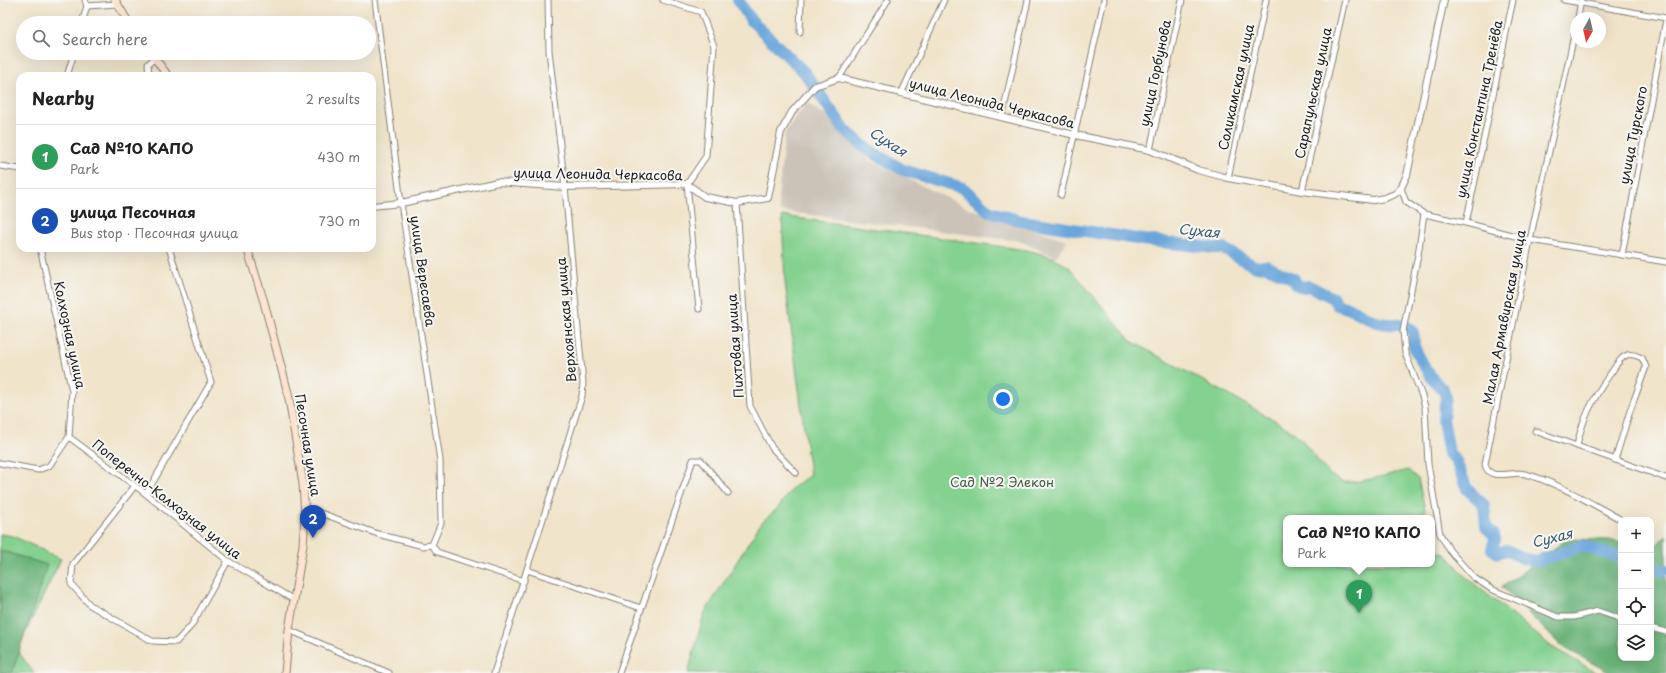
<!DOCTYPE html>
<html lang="en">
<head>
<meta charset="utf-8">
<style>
	:root { --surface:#fff; --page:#f6f6f6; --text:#222; --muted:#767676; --line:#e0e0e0; --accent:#1a73e8 }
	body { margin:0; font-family:"Playpen Sans",sans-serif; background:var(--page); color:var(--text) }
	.controls { position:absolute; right:12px; bottom:12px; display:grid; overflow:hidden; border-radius:8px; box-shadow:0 4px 16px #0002 }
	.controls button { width:36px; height:36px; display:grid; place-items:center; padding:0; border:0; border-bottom:1px solid var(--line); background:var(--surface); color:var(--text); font:20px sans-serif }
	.compass { position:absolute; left:1570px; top:12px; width:36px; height:36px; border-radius:50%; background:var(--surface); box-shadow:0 4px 16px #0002; rotate:188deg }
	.you { position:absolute; left:1003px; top:399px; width:14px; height:14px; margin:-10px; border:3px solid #fff; border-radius:50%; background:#1a73e8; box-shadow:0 0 0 6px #1a73e833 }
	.badge { display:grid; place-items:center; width:26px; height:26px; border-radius:50%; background:var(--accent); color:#fff; font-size:13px; font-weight:700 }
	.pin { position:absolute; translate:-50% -33px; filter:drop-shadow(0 1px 2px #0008) }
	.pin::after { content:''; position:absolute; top:21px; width:14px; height:12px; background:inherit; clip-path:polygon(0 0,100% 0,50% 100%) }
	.popup { position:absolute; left:1283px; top:515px; width:152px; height:52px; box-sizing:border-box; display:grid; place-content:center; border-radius:8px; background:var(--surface); filter:drop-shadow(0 1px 3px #0005); font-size:13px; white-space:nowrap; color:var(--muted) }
	.popup b { font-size:15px; color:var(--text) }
	.popup::after { content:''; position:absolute; left:50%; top:100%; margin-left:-8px; border:8px solid transparent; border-top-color:var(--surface) }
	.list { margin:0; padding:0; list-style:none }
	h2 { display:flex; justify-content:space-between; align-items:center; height:52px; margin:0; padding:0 16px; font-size:17px }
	h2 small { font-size:13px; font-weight:400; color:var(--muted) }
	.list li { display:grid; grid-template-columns:26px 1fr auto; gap:12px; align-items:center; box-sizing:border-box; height:64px; padding:0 16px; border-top:1px solid var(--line) }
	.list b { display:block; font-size:15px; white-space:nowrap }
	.list p { margin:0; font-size:13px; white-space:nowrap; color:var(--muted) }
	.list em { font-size:13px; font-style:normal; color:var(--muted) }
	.icon { flex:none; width:22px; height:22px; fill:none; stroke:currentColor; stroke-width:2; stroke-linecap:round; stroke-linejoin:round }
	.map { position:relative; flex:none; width:1666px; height:673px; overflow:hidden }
	.search { position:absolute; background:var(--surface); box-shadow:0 4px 16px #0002; left:16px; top:16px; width:360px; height:44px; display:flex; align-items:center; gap:10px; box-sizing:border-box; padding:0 14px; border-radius:22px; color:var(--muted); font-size:15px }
	.panel { position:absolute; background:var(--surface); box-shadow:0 4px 16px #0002; left:16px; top:72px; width:360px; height:180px; border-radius:12px }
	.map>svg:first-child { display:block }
	.industrial { fill:#cbc3b8 }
	.green { fill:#84d190; stroke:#507656 }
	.forest { fill:#6bb37a; stroke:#44684b }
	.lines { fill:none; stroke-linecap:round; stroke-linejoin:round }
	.river { stroke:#6ba6db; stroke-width:12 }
	.minor-casing { stroke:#868073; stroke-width:7 }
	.tertiary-casing { stroke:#868073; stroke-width:8 }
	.secondary-casing { stroke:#868073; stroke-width:9 }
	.minor { stroke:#fff; stroke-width:5 }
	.tertiary { stroke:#fff; stroke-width:6 }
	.secondary { stroke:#fde4d1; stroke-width:7 }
	.labels { text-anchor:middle; stroke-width:4; stroke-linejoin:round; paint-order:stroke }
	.street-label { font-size:13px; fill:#1c1c1c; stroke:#f6f6f2 }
	.park-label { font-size:13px; fill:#405b45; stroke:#f6f6f2 }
	.water-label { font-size:14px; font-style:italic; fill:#405a72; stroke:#f6f6f2 }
</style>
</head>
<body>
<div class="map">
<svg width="1666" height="673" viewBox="0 0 1666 673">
	<rect width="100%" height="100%" fill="#f6f6f2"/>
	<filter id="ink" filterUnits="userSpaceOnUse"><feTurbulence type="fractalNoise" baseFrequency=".025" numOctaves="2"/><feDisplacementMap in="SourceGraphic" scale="8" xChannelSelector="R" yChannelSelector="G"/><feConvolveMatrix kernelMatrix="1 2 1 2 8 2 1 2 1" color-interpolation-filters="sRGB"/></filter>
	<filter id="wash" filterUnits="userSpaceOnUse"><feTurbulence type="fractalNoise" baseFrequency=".012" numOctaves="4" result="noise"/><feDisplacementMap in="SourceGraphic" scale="16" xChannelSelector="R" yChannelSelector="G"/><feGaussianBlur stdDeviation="0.9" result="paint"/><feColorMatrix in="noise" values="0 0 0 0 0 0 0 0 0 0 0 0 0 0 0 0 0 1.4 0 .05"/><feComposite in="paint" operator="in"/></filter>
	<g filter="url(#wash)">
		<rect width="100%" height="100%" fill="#f0e4ca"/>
		<polygon class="industrial" points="807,103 833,121 871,161 968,208 1067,240 1056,257 1020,241 780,211 778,197 785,132"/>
		<g class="green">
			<path d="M782 216 1027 250 1052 257 1069 267 1131 341 1276 421C1284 426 1292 431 1299 437 1311 449 1327 479 1344 482 1357 484 1394 473 1408 470L1418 479 1427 518H1286V564H1432V551L1445 553 1466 577 1552 647 1597 673H688L704 614 761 523 778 508 793 487 810 475 785 282Z"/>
			<polygon points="0,534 13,536 61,559 17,650 34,673 0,673"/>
		</g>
		<g class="forest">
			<polygon points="1666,535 1666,673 1610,673 1560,645 1502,587 1567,539 1610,540 1621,543 1621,658 1651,658 1651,551"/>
			<polygon points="0,550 47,565 12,673 0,673"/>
		</g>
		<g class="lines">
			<g class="river">
				<path d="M738 0 751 20 805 73 844 129 867 149 903 170 963 188 990 212 1022 221 1143 240 1224 249 1256 267 1266 266 1294 279 1297 285 1303 287 1309 286 1333 298 1337 305C1355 308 1365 318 1380 323 1388 325 1407 323 1412 331 1415 335 1413 341 1414 346 1418 357 1434 384 1443 389L1446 397 1443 419 1449 454 1456 461 1467 489 1484 505 1486 527 1494 535 1495 540 1492 549 1498 553 1506 550 1525 559 1537 561 1583 546 1621 558"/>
				<polyline points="1651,568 1662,571 1666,570"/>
			</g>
		</g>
	</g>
	<g filter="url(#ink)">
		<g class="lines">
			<defs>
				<g id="minor">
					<polyline points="375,0 401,203 440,460 441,523 432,545"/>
					<polyline points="663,0 701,12 714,46 706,156 687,184 699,309"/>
					<polyline points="1564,0 1666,18"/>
					<polyline points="87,6 117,4"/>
					<polyline points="1578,18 1581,0"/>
					<polyline points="82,23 87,6 85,0"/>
					<path d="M1576 26 1530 240 1485 464C1488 483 1514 470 1525 474 1559 483 1590 503 1620 519"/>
					<polyline points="800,32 801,0"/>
					<polyline points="67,76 74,53"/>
					<polyline points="149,76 148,64 155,58"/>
					<polyline points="839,78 888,0"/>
					<polyline points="902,92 944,0"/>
					<polyline points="1002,117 1028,0"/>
					<polyline points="1150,150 1182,0"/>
					<polyline points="0,166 20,169"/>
					<polyline points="1228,178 1266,0"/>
					<polyline points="1401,188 1406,202 1424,214 1466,223 1530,240 1666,262"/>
					<polyline points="1302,191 1345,0"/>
					<polyline points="1061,195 1104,0"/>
					<polyline points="737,203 750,406 772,448 796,473"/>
					<polyline points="1424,214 1418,255 1403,331 1405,353 1422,396 1425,407 1428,464 1440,534 1450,551 1473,577 1491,589 1558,617 1574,617 1598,611 1621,619"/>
					<polyline points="1466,223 1513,0"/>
					<polyline points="1622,255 1666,20"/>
					<polyline points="1535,431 1666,478"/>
					<polyline points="69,437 146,494 228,561 294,600"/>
					<path d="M1577 446C1582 418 1596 393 1613 370 1616 365 1621 357 1627 355 1633 353 1637 356 1642 358L1646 367 1630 411 1615 460"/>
					<polyline points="0,463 38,470 49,466 69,437 72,391 40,248"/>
					<polyline points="134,487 73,564 71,584 90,605 152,641 176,642 191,626 228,561"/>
					<polyline points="146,494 211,382 169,248"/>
					<polyline points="305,515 318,512 378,534 423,546 432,545 437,552 524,581"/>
					<polyline points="527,570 641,608"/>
					<polyline points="1651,628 1666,632"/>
					<polyline points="289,630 389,673"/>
					<polyline points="494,673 582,396 583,383 565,187 549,51 548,0"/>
					<polyline points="619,673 693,460 701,460 728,493"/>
				</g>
				<polyline id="tertiary" points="372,206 401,203 498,182 565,187 687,184 705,197 737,203 768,198 781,132 792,112 815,86 839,78 1075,135 1150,150 1198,170 1228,178 1302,191 1373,200 1385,198 1395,194 1401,188 1407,175 1444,0"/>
				<g id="secondary">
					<polyline points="115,0 129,23"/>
					<polyline points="151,53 168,76"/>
					<polyline points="247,248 264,302 288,393 303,484 305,515 303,545 289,630 285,673"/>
				</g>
			</defs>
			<use href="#minor" class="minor-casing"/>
			<use href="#tertiary" class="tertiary-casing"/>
			<use href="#secondary" class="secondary-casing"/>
			<use href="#minor" class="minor"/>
			<use href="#tertiary" class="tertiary"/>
			<use href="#secondary" class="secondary"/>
		</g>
	</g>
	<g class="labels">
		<g class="street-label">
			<text transform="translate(1155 73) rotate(-78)" y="5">улица Горбунова</text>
			<text transform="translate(1236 87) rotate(-78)" y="5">Соликамская улица</text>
			<text transform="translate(1313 93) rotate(-78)" y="5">Сарапульская улица</text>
			<text transform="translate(992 103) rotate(14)" y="5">улица Леонида Черкасова</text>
			<text transform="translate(1479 109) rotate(-78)" y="5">улица Константина Тренёва</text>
			<text transform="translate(1633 135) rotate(-79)" y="5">улица Турского</text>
			<text transform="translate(598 174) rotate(1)" y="5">улица Леонида Черкасова</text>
			<text transform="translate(423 271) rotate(82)" y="5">улица Вересаева</text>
			<text transform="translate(1504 317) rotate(-79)" y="5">Малая Армавирская улица</text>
			<text transform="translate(566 320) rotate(-95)" y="5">Верхоянская улица</text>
			<text transform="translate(70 335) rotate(78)" y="5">Колхозная улица</text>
			<text transform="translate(735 346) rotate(-94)" y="5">Пихтовая улица</text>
			<text transform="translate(308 445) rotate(81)" y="5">Песочная улица</text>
			<text transform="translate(167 499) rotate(38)" y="5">Поперечно-Колхозная улица</text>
		</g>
		<g class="park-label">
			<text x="1002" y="487">Сад №2 Элекон</text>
		</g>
		<g class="water-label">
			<text transform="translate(888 142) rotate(33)" y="5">Сухая</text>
			<text transform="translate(1199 231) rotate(6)" y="5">Сухая</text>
			<text transform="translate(1552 538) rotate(-14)" y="5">Сухая</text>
		</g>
	</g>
</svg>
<div class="controls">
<button>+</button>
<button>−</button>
<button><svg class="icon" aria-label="locate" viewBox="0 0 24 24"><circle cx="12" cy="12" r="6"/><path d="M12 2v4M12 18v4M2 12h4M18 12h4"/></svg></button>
<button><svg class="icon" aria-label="layers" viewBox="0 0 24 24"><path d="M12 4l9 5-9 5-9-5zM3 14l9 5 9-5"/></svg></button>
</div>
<svg class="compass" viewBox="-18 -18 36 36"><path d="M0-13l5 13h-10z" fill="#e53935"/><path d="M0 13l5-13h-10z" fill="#767676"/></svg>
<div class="you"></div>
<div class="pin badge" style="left:1359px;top:613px;background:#2e9e5b">1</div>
<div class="popup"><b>Сад №10 КАПО</b>Park</div>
<div class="pin badge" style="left:313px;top:538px;background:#1a4fb4">2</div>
<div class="search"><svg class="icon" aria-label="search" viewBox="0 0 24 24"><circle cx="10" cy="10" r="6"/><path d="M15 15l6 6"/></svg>Search here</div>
<section class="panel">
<h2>Nearby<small>2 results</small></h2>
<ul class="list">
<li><span class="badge" style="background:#2e9e5b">1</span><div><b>Сад №10 КАПО</b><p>Park</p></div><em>430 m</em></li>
<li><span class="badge" style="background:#1a4fb4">2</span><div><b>улица Песочная</b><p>Bus stop · Песочная улица</p></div><em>730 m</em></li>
</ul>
</section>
</div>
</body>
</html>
